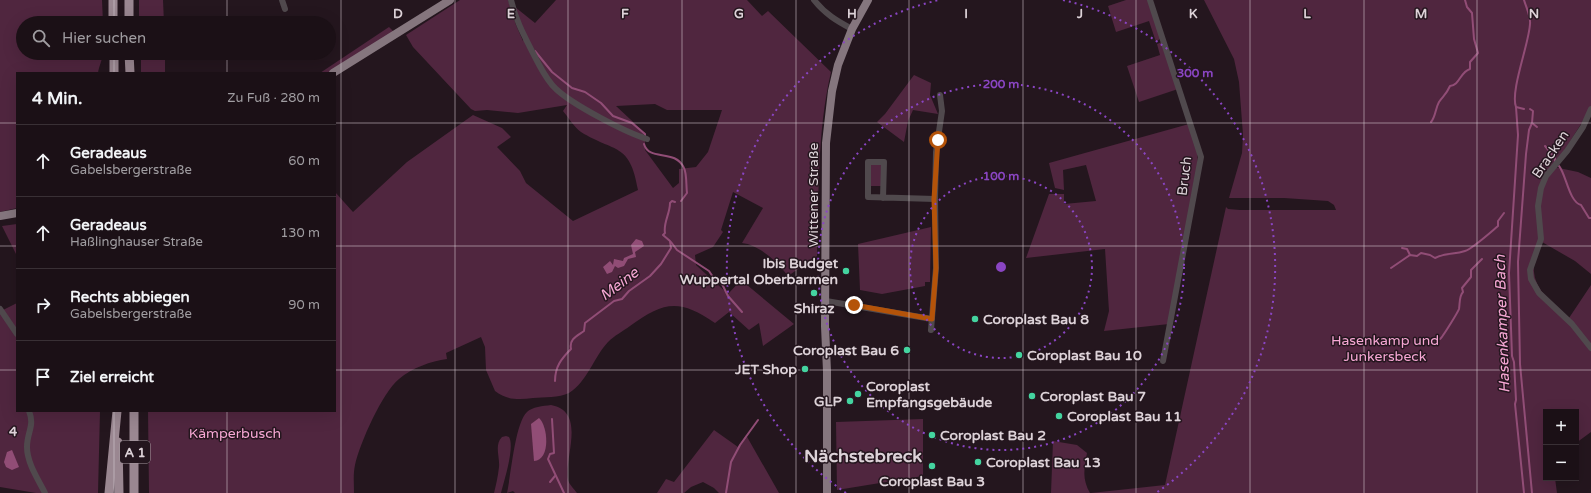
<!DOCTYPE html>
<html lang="de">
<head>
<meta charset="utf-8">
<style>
	:root { --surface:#1b1016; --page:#24191f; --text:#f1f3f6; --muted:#a09da1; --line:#393035 }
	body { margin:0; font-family:"Varela Round",sans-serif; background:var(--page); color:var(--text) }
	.controls { position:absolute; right:12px; bottom:12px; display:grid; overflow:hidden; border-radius:0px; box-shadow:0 4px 16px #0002 }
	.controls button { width:36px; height:36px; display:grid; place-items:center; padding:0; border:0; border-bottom:1px solid var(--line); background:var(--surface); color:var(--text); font:20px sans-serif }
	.stop { position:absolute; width:12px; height:12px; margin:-9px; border:3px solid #b45309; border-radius:50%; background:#fff }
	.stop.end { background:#b45309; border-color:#fff; box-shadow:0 1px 4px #0008 }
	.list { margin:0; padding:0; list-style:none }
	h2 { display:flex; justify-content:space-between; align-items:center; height:52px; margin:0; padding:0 16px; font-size:17px }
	h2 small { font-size:13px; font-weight:400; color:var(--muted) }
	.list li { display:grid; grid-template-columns:26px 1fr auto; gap:12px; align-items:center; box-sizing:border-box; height:72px; padding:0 16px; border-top:1px solid var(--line) }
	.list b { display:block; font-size:15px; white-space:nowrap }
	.list p { margin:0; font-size:13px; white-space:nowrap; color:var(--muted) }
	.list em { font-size:13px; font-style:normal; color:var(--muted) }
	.icon { flex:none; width:22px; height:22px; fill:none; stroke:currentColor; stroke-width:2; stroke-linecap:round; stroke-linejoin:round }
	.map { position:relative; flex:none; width:1591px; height:493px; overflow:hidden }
	.search { position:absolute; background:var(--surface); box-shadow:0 4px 16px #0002; left:16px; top:16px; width:320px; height:44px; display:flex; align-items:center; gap:10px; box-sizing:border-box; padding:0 14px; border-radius:22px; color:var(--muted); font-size:15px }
	.panel { position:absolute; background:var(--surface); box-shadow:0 4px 16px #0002; left:16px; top:72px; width:320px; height:340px; border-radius:0px }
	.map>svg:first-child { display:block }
	.green { fill:#50263f; fill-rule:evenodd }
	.water { fill:#914d76 }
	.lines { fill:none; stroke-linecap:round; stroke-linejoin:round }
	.stream { stroke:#914d76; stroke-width:2 }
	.minor { stroke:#50494d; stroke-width:6 }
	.major { stroke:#85767e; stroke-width:8 }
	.highway { stroke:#9a8791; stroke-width:9 }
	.route { stroke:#b45309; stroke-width:5 }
	.grid { fill:none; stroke:#ddd2d8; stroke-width:1; stroke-opacity:0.55 }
	.ring { fill:none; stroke:#8a45c3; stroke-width:2; stroke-dasharray:2 4 }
	.poi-dot { fill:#44d4a0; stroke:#24161e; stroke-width:1.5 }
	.labels { text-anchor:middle; stroke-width:3; stroke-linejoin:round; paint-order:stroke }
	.shield { fill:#24161e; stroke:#a69aa0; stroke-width:1 }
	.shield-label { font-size:13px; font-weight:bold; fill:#ddd2d8 }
	.street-label { font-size:14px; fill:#ddd2d8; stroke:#24161e }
	.poi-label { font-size:14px; font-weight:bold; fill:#ddd2d8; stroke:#24161e; text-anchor:start }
	.park-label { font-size:14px; fill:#f6a7d4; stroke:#24161e }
	.water-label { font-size:15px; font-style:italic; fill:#f5a6d3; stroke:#24161e }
	.district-label { font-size:18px; font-weight:bold; fill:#ddd2d8; stroke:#24161e }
	.grid-label { font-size:13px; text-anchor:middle; font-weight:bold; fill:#ddd2d8; stroke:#24161e; stroke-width:3; stroke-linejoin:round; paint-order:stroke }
	.centre { fill:#8a45c3; stroke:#24161e; stroke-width:2 }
	.ring-label { font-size:12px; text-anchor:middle; font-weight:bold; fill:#8a45c3; stroke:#24161e; stroke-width:3; stroke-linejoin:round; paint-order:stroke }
</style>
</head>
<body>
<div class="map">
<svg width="1591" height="493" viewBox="0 0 1591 493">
	<rect width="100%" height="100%" fill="#24161e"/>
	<g class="green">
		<path d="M0 0H102L103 23H23V53H103C102 61 99 66 98 73H17V208L0 212Z"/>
		<polygon points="139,0 163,0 164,23 139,23"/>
		<path d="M460 0H508L516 25 523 41V32L515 7 535 23 556 0H747L762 16 768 11 831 72C817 132 819 195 817 256L788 276C777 262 760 245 742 243L763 208 733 192 721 230 723 232 713 247 695 255 696 265 728 294 741 280 794 324 763 346 759 323 749 330 729 312 715 323C679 298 663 302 630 326 623 331 614 336 608 342 594 357 587 382 569 393 559 398 544 397 533 398 519 400 506 400 495 391L486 370 485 347 481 337 446 353 447 359C431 361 412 368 399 379 382 393 360 443 355 465 353 474 354 484 354 493H149L148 411H335V192L353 212 407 162 473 115 502 128 511 137 497 147 520 171 526 183 573 221 638 190C630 142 615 153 581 132 574 127 568 117 563 111L567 105 518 113 487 110 475 111 471 109 413 47 406 35ZM655 104 667 110H722L708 152 696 167 679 169V183L673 188 645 150V133L616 106Z"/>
		<polygon points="1126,0 1150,0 1161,38 1156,42 1149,21 1116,32 1108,6"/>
		<path d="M1204 0H1591V108L1554 167 1578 172 1591 178V274L1575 261 1542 242C1539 249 1535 258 1534 266 1532 290 1554 304 1569 318L1591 285V432L1576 443V412H1546V478H1555L1557 493H1091L1165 485 1226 207 1228 209 1240 210H1336L1334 205 1328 201 1284 198H1229L1242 153 1243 135 1239 82 1234 59Z"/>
		<polygon points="389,27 394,32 328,73 320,73"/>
		<polygon points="1162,42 1178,89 1139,102 1127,66 1160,55 1157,44"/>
		<rect x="141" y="53" width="24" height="20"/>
		<polygon points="914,75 931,83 930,95 938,114 913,110 908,121 904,142 877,122 885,114"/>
		<polygon points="1189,124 1197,151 1198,165 1169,324 1104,331 1109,311 1105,249 1026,258 1049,194 1064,194 1064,204 1096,201 1086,165 1063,170 1064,190 1055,188 1049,163"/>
		<polygon points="880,163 882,166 882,186 869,186 871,164"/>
		<polygon points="17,224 17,256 2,226"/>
		<polygon points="931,227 930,282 925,282 925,286 882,294 860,290 858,244"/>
		<polygon points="17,303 17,411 100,411 98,493 36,493 0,487 0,307 3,310"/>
		<path d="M551 405C587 412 564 456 568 480 569 484 574 489 577 493H515L513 491 507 493C511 475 515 423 527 412 532 407 543 406 551 405Z"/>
		<polygon points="923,419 923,476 837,490 836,422"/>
		<polygon points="714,430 738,447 746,435 779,493 719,493 714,488 703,482 691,487 684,493 657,493 666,479 674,482"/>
		<path d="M506 436 509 437C515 447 504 481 501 493H494C496 485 498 476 499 467 500 457 494 445 502 437Z"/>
		<path d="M1053 441 1077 445 1087 453C1084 469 1082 479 1090 493H1051Z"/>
	</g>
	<g class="water">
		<polygon points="636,239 642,241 644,246 635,252 636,257 628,259 624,266 618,268 615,266 612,272 607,274 603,267 610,261 613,265 614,259 623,261 624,258 633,254 631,245"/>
		<path d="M539 418C548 426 551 460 534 461L531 424Z"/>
		<polygon points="12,450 19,467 12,470 6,467 4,462 7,452"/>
	</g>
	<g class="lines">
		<g class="stream">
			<polyline points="535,51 552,72 572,88 585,92 601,103 613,116 632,123 645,134 645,136"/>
			<polyline points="1516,107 1518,135 1509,273 1512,356 1514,362 1516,400 1515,404 1524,493"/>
			<path d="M1524 109 1516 107C1510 91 1529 44 1530 24 1531 17 1526 7 1524 0"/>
			<polyline points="1530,109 1533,111 1532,123 1537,127"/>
			<path d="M1431 122C1436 116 1435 109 1439 102 1443 96 1446 95 1450 86 1460 85 1460 72 1470 69V62L1478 53 1474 39 1472 13 1467 7 1465 0"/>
			<polyline points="1532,123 1529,130 1526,154 1518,262 1520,364 1532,493"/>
			<path d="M644 144C649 162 675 148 684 168 687 174 686 186 687 193L681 201"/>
			<polyline points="1545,146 1555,158 1555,161"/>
			<path d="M1559 166C1566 174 1569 202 1581 205L1589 218H1591"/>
			<polyline points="671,242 677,250 709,271 715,280 722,284 728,296 742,312"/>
			<polyline points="1402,248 1407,249 1410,255"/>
			<path d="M1391 268 1410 255 1417 256 1421 253 1430 255 1435 258C1448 252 1454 255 1465 251 1472 249 1492 231 1498 226V221L1504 213"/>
			<path d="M1440 339C1442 338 1458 312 1459 309 1460 303 1459 296 1463 292L1462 288 1471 277V270L1482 259"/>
			<path d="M555 381C555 367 561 359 571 349 569 339 577 336 584 331L585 323 614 301 622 299 629 291 650 276 661 264 671 248 670 241 663 235 665 233C663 223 670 214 670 203L672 201 675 202"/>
			<polyline points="552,419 554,453 550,454 548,459 564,493"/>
			<polyline points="550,482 555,476"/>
			<polyline points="726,493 731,462 740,445 758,420"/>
		</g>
		<g class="minor">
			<polyline points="282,0 285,9"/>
			<path d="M511 0C516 22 526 39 536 59 542 70 547 81 556 89 573 105 625 132 647 139"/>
			<path d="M814 0C825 14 837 21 852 29"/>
			<polyline points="1150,0 1201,157 1163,361"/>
			<polyline points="1591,109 1583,127 1567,151 1546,176 1541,188 1538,206 1541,239 1530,270 1531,279 1539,293 1572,324 1591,348"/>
			<polyline points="883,198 884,162 868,162 868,197 935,199"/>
			<polyline points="826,301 932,319"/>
			<polyline points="0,309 17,334"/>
			<polyline points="931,330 936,268 935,199 936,152 942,111 940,95"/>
			<path d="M29 411C35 426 27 432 27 447 27 463 38 479 45 493"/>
		</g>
		<g class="major">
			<polyline points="333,73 450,0"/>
			<polyline points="0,216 17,213"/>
			<polyline points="827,493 827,371 825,326 826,143 832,91 838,65 852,29 868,0"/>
		</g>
		<g class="highway">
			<polyline points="113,0 113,23"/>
			<polyline points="129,0 129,23"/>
			<polyline points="114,53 114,73"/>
			<polyline points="129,53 130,73"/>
			<polyline points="118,442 119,493"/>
			<polyline points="109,493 117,411"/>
			<polyline points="134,493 134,411"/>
		</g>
	</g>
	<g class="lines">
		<polyline class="route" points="854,305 932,319 936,268 934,199 938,140"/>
	</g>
	<path class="grid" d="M114 0V23M227 0V23M341 0V493M455 0V493M568 0V493M682 0V493M796 0V493M909 0V493M1023 0V493M1136 0V493M1250 0V493M1364 0V493M1477 0V493M114 53V73M227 53V73M0 123H17M335 123H1591M0 246H17M335 246H1591M0 370H17M335 370H1591M114 411V493M227 411V493"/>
	<g class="ring">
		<circle cx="1001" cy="267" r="91"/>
		<circle cx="1001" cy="267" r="183"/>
		<path d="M846 493A274 274 0 0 1 939 0M1063 0A274 274 0 0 1 1156 493"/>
	</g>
	<g class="poi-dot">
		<circle cx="846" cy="271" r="4"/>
		<circle cx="814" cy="293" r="4"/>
		<circle cx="975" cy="319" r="4"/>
		<circle cx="907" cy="350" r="4"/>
		<circle cx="1019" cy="355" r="4"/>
		<circle cx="805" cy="369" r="4"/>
		<circle cx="858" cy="394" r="4"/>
		<circle cx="1032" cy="396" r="4"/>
		<circle cx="850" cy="401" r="4"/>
		<circle cx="1059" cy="416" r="4"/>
		<circle cx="932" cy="435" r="4"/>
		<circle cx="978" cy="462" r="4"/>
		<circle cx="932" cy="466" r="4"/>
	</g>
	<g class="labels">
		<rect class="shield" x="120" y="441" width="30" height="22" rx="3"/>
		<g class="shield-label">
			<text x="135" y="457">A 1</text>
		</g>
		<g class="street-label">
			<text transform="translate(1550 154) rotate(-56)" y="5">Bracken</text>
			<text transform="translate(1184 176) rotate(-83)" y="5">Bruch</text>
			<text transform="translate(813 195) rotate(-90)" y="5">Wittener Straße</text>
		</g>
		<g class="poi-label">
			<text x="838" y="268" text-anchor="end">Ibis Budget<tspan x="838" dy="16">Wuppertal Oberbarmen</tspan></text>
			<text x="814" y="313" text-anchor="middle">Shiraz</text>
			<text x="983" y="324">Coroplast Bau 8</text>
			<text x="899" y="355" text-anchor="end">Coroplast Bau 6</text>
			<text x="1027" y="360">Coroplast Bau 10</text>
			<text x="797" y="374" text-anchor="end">JET Shop</text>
			<text x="866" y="391">Coroplast<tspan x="866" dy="16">Empfangsgebäude</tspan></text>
			<text x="1040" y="401">Coroplast Bau 7</text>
			<text x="842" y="406" text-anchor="end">GLP</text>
			<text x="1067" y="421">Coroplast Bau 11</text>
			<text x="940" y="440">Coroplast Bau 2</text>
			<text x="986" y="467">Coroplast Bau 13</text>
			<text x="932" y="486" text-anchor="middle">Coroplast Bau 3</text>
		</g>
		<g class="park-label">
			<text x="1385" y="345">Hasenkamp und<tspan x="1385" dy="16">Junkersbeck</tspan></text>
			<text x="235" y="438">Kämperbusch</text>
		</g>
		<g class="water-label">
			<text transform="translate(619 284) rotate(-37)" y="5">Meine</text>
			<text transform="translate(1502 324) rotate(-92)" y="5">Hasenkamper Bach</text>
		</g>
		<g class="district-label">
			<text x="863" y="462">Nächstebreck</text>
		</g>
	</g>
	<g class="grid-label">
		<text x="398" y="18">D</text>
		<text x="511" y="18">E</text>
		<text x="625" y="18">F</text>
		<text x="739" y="18">G</text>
		<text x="852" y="18">H</text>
		<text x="966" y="18">I</text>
		<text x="1080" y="18">J</text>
		<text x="1193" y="18">K</text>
		<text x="1307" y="18">L</text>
		<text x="1421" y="18">M</text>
		<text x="1534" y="18">N</text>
		<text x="13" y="436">4</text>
	</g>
	<circle cx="1001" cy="267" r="6" class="centre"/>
	<g class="ring-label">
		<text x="1195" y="77">300 m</text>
		<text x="1001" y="88">200 m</text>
		<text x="1001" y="180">100 m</text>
	</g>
</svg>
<div class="controls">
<button>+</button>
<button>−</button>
</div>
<div class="stop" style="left:938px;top:140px"></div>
<div class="stop end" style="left:854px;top:305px"></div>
<div class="search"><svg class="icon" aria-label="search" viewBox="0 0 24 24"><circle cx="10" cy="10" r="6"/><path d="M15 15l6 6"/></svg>Hier suchen</div>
<section class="panel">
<h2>4 Min.<small>Zu Fuß · 280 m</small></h2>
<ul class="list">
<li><svg class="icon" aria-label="ahead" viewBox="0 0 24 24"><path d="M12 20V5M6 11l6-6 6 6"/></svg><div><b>Geradeaus</b><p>Gabelsbergerstraße</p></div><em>60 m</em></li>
<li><svg class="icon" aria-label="ahead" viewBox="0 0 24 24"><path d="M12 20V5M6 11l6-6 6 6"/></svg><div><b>Geradeaus</b><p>Haßlinghauser Straße</p></div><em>130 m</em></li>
<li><svg class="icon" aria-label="right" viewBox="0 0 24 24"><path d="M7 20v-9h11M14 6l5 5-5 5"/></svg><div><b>Rechts abbiegen</b><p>Gabelsbergerstraße</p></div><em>90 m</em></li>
<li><svg class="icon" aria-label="arrive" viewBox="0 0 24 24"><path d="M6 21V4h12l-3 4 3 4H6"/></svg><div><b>Ziel erreicht</b></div></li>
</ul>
</section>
</div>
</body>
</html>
